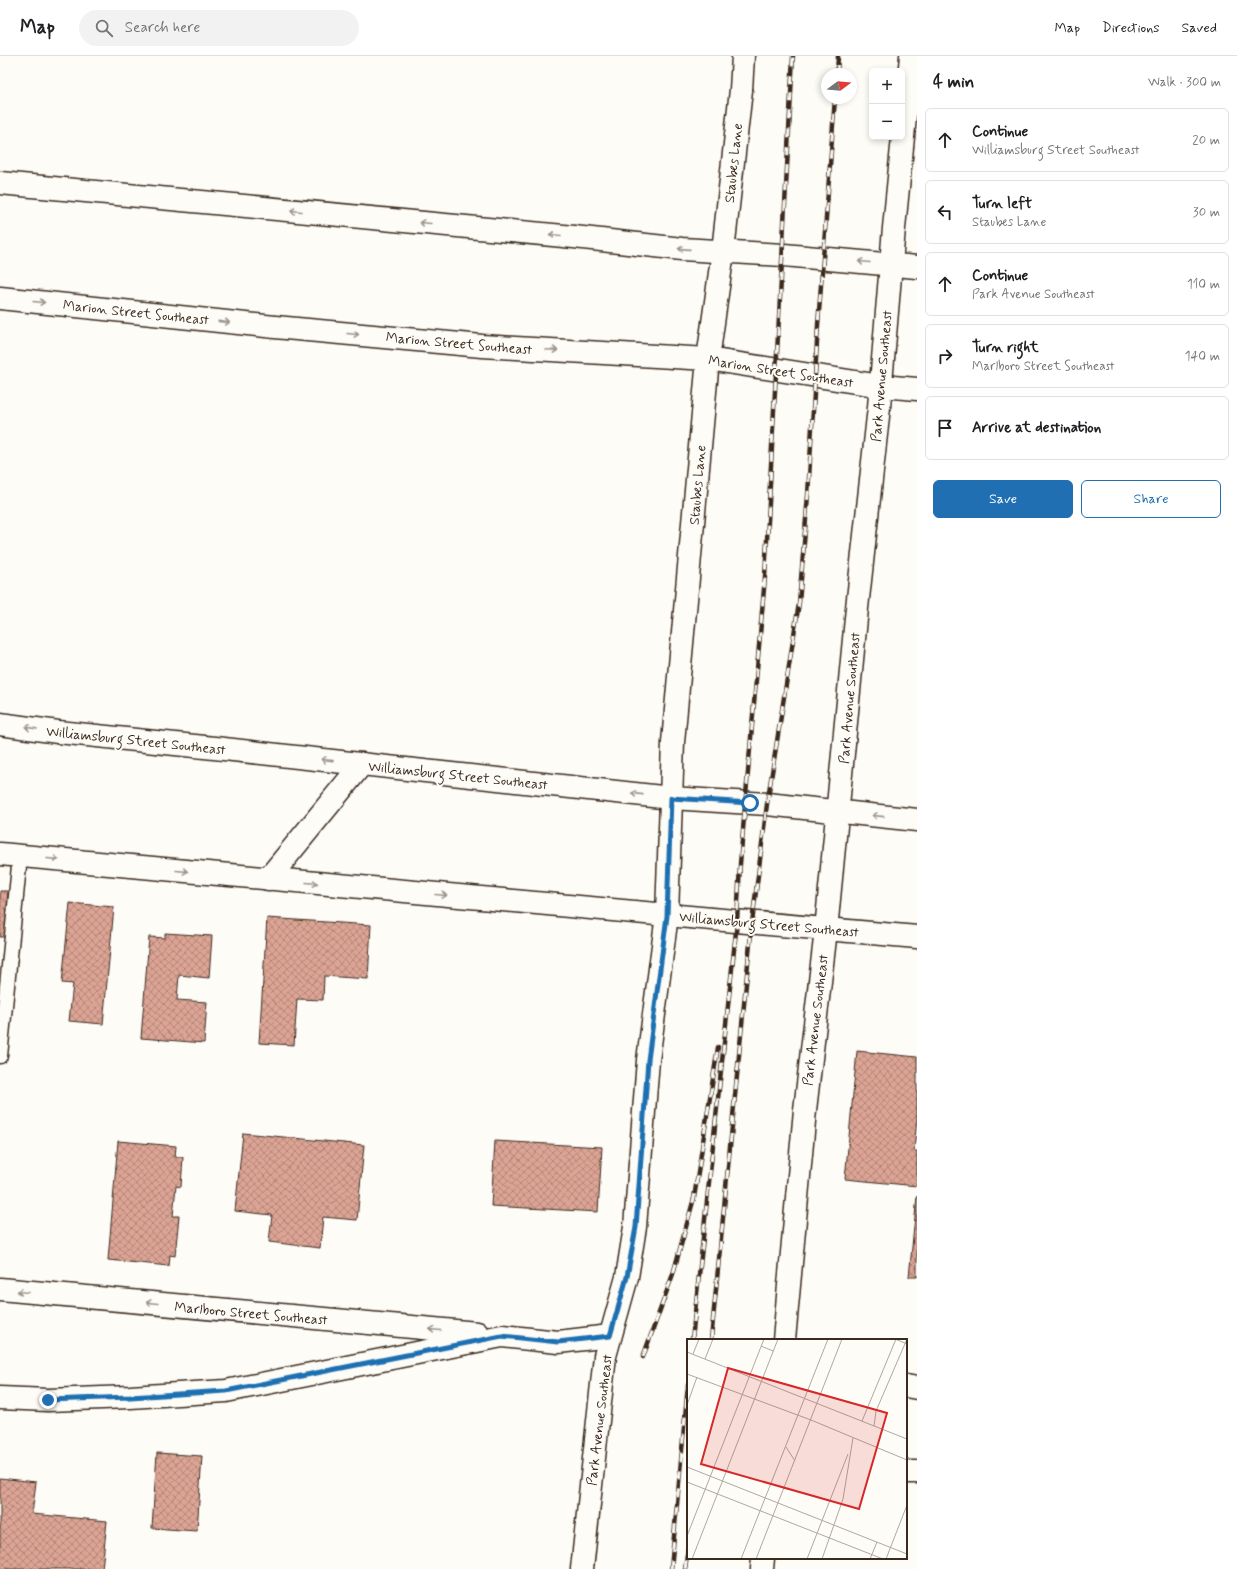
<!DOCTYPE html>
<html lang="en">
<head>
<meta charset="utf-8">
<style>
	:root { --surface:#fff; --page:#f2f2f2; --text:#202124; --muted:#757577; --line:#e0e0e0; --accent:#1f6fb2 }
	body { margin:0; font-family:Mynerve,sans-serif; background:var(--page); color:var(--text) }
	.controls { position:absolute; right:12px; top:12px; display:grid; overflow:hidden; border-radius:6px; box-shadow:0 2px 6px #0003 }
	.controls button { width:36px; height:36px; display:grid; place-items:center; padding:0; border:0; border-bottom:1px solid var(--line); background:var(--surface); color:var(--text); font:20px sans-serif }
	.compass { position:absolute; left:821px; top:12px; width:36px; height:36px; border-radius:50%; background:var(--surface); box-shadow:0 2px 6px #0003; rotate:74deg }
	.stop { position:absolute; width:12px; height:12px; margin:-9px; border:3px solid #1f6fb2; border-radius:50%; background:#fff }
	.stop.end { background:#1f6fb2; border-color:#fff; box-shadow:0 1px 4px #0008 }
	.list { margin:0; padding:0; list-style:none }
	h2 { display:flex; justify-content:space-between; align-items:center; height:52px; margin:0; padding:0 16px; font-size:17px }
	h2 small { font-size:13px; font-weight:400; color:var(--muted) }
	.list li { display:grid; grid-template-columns:26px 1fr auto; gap:12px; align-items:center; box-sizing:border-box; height:64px; margin:0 8px 8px; padding:0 8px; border:1px solid var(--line); border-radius:6px }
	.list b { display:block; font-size:15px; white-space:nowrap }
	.list p { margin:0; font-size:13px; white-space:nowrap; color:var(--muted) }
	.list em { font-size:13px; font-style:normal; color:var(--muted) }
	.actions { display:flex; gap:8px; padding:12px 16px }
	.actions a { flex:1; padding:9px 0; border:1px solid var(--accent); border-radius:6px; text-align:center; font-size:14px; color:var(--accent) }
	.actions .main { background:var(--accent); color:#fff }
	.icon { flex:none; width:22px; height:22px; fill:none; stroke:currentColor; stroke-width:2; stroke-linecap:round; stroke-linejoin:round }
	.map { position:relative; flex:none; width:917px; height:1513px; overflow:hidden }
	header { display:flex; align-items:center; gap:24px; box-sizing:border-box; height:56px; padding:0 20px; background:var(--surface); border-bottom:1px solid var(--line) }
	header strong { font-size:19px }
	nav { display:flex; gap:22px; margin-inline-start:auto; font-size:14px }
	.search { width:280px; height:36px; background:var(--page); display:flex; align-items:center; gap:10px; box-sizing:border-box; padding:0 14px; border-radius:22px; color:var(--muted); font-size:15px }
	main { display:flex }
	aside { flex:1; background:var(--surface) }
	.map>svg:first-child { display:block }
	.building { fill:url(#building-cross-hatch); stroke:#3b2a1e }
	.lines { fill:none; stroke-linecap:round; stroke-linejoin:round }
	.service-casing { stroke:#3b2a1e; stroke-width:17 }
	.minor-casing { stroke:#3b2a1e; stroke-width:25 }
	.service { stroke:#fdfcf7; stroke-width:14 }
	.minor { stroke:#fdfcf7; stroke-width:22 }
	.rail-casing { stroke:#3b2a1e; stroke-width:4.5 }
	.rail { stroke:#fdfcf7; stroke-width:3; stroke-dasharray:9; stroke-linecap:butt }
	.oneway { stroke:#9c938a }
	.route { stroke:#1f6fb2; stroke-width:5 }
	.labels { text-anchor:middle; stroke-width:4; stroke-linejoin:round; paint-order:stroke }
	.street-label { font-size:14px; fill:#3b2a1e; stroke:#fdfcf7 }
	.inset-road { fill:none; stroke:#afa8a0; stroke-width:1 }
	.view { fill:#d62828; fill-opacity:0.15; stroke:#d62828; stroke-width:2 }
	.inset-edge { fill:none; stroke:#3b2a1e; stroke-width:2 }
</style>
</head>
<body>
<header>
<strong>Map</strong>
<div class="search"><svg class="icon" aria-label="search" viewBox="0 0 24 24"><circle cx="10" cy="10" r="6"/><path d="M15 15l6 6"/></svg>Search here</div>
<nav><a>Map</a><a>Directions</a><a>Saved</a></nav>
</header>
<main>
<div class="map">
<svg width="917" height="1513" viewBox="0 0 917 1513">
	<defs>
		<pattern id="building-cross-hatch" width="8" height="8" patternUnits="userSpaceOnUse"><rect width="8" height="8" fill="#dca495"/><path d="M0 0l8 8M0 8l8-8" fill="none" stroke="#b48679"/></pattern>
	</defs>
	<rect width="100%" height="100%" fill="#fdfcf7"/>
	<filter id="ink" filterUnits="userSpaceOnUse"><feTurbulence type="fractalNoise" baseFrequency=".025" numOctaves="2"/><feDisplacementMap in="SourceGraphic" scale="8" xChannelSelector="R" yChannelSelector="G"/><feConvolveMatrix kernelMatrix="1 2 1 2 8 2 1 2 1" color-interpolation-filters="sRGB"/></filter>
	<g filter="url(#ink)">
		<g class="building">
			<polygon points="0,835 8,835 6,881 0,881"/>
			<polygon points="70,847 114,851 103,968 69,965 73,928 62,927"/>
			<polygon points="267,862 371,869 368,923 324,920 323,944 297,943 294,989 259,987"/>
			<polygon points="165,877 212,880 209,922 179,919 177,944 207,946 204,987 141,982 149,881 165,882"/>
			<polygon points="857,995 917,1001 917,1061 914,1095 917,1095 917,1130 845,1123"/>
			<polygon points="243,1077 364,1089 357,1164 323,1161 320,1192 269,1186 272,1159 235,1155"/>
			<polygon points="118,1085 176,1090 175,1101 183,1101 181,1131 176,1130 173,1160 179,1160 175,1200 170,1199 169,1210 108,1204"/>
			<polygon points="495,1085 602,1091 598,1156 491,1150"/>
			<polygon points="917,1140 917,1221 909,1221"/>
			<polygon points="157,1397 202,1400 197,1475 152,1472"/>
			<polygon points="0,1422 36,1426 32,1458 107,1465 102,1513 0,1513"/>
		</g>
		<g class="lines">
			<defs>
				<polyline id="service" points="0,1000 20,800"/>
				<g id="minor">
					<polyline points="0,127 574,181 682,193 784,199 917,211"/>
					<polyline points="0,242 275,271 482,290 708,303 881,330 917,333"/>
					<polyline points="0,668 58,676 224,693 671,742 767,748 917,764"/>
					<polyline points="0,798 667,859 917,881"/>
					<polyline points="268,823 362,708"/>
					<polyline points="0,1233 477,1277"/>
					<polyline points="784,1284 805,1054 826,874 857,552 879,351 894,172 911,0"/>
					<polyline points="906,1330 917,1332"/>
					<polyline points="0,1342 48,1344 130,1341 226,1335 502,1280 558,1286 610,1280"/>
					<polyline points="906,1416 917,1416"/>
					<polyline points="582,1513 605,1300 627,1221 635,1171 648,1004 667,859 673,686 708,303 723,195 741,34 743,0"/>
					<polyline points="762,1513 763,1502"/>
				</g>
			</defs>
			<use href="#service" class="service-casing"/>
			<use href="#minor" class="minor-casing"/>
			<use href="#service" class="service"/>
			<use href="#minor" class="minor"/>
			<defs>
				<g id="rail">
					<polyline points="837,18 838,0"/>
					<polyline points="692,1284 737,866 740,808 765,521 793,0"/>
					<polyline points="711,1284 752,867 767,748 799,547 808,439 818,269 835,42"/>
					<polyline points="643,1301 673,1218 694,1142 718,991"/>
					<polyline points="671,1513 688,1329"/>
					<polyline points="685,1513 688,1492"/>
				</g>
			</defs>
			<use href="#rail" class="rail-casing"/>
			<use href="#rail" class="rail"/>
		</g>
		<defs><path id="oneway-shaft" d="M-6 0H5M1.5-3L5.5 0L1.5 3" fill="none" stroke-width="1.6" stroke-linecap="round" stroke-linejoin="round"/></defs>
		<g class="oneway">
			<use href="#oneway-shaft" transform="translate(296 155) rotate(-175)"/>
			<use href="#oneway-shaft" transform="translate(425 167) rotate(-175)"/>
			<use href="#oneway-shaft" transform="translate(555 179) rotate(-175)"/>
			<use href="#oneway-shaft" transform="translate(684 193) rotate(-176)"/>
			<use href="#oneway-shaft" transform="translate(864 206) rotate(-175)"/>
			<use href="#oneway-shaft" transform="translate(39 246) rotate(5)"/>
			<use href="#oneway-shaft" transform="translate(224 266) rotate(6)"/>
			<use href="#oneway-shaft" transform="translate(353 278) rotate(5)"/>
			<use href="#oneway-shaft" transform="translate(552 294) rotate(3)"/>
			<use href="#oneway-shaft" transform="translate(31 672) rotate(-172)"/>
			<use href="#oneway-shaft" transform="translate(327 704) rotate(-174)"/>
			<use href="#oneway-shaft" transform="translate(637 738) rotate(-174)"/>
			<use href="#oneway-shaft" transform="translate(878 760) rotate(-174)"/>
			<use href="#oneway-shaft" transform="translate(53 803) rotate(5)"/>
			<use href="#oneway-shaft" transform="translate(182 815) rotate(5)"/>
			<use href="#oneway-shaft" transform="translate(312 827) rotate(5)"/>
			<use href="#oneway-shaft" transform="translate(441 839) rotate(5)"/>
			<use href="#oneway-shaft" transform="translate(23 1236) rotate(-175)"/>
			<use href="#oneway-shaft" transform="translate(152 1247) rotate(-175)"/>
			<use href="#oneway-shaft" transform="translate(435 1274) rotate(-175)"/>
		</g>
	</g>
	<g class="lines" filter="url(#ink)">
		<polyline class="route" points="48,1344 130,1341 226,1335 502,1280 558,1286 610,1280 627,1221 636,1171 648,1004 667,860 671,742 750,747"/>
	</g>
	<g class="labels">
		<g class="street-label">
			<text transform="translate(733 107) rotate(-84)" y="5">Staubes Lane</text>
			<text transform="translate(136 256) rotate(6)" y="5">Marion Street Southeast</text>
			<text transform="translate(459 287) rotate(5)" y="5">Marion Street Southeast</text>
			<text transform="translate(781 315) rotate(9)" y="5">Marion Street Southeast</text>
			<text transform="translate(881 320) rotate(-85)" y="5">Park Avenue Southeast</text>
			<text transform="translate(697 429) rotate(-85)" y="5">Staubes Lane</text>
			<text transform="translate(849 642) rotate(-85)" y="5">Park Avenue Southeast</text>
			<text transform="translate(136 684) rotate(6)" y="5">Williamsburg Street Southeast</text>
			<text transform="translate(458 719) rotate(6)" y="5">Williamsburg Street Southeast</text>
			<text transform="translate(769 868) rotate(5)" y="5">Williamsburg Street Southeast</text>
			<text transform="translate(815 964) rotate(-83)" y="5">Park Avenue Southeast</text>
			<text transform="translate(251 1257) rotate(5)" y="5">Marlboro Street Southeast</text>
			<text transform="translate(599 1364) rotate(-83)" y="5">Park Avenue Southeast</text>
		</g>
	</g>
	<g transform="translate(687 1283)">
		<rect width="220" height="220" fill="#fdfcf7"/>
		<path class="inset-road" d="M208 0 220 5M74 7 86 12M0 13 220 100M6 15 12 0M18 20 26 0M0 35 124 81 220 121M0 66 10 38M175 82 209 0M187 87 189 72 220 0M99 108 108 122M0 128 220 215M0 143 196 220M0 197 77 0M5 220 91 0M54 220 141 0M69 220 155 0M120 220 161 115M135 220 156 160 166 99M183 220 190 203M199 220 220 166"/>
		<path class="view" d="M41 29 200 74 172 170 14 125Z"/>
		<rect width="220" height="220" class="inset-edge"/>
	</g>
</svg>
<div class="controls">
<button>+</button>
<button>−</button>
</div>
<svg class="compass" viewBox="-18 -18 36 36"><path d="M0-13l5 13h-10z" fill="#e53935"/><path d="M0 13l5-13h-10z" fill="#757577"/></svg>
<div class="stop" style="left:750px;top:747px"></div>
<div class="stop end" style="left:48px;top:1344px"></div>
</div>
<aside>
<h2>4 min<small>Walk · 300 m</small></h2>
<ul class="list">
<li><svg class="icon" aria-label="ahead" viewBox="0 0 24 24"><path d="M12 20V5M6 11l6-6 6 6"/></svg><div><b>Continue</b><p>Williamsburg Street Southeast</p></div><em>20 m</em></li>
<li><svg class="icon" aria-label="left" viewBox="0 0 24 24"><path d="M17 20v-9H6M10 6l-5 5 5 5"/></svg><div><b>Turn left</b><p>Staubes Lane</p></div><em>30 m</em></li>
<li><svg class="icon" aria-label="ahead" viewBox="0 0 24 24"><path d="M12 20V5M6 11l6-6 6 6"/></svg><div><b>Continue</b><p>Park Avenue Southeast</p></div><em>110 m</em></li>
<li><svg class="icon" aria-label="right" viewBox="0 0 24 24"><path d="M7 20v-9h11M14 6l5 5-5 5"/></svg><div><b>Turn right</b><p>Marlboro Street Southeast</p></div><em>140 m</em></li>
<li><svg class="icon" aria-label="arrive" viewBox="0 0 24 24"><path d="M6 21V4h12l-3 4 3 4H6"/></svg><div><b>Arrive at destination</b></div></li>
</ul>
<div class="actions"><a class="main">Save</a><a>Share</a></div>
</aside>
</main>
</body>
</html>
